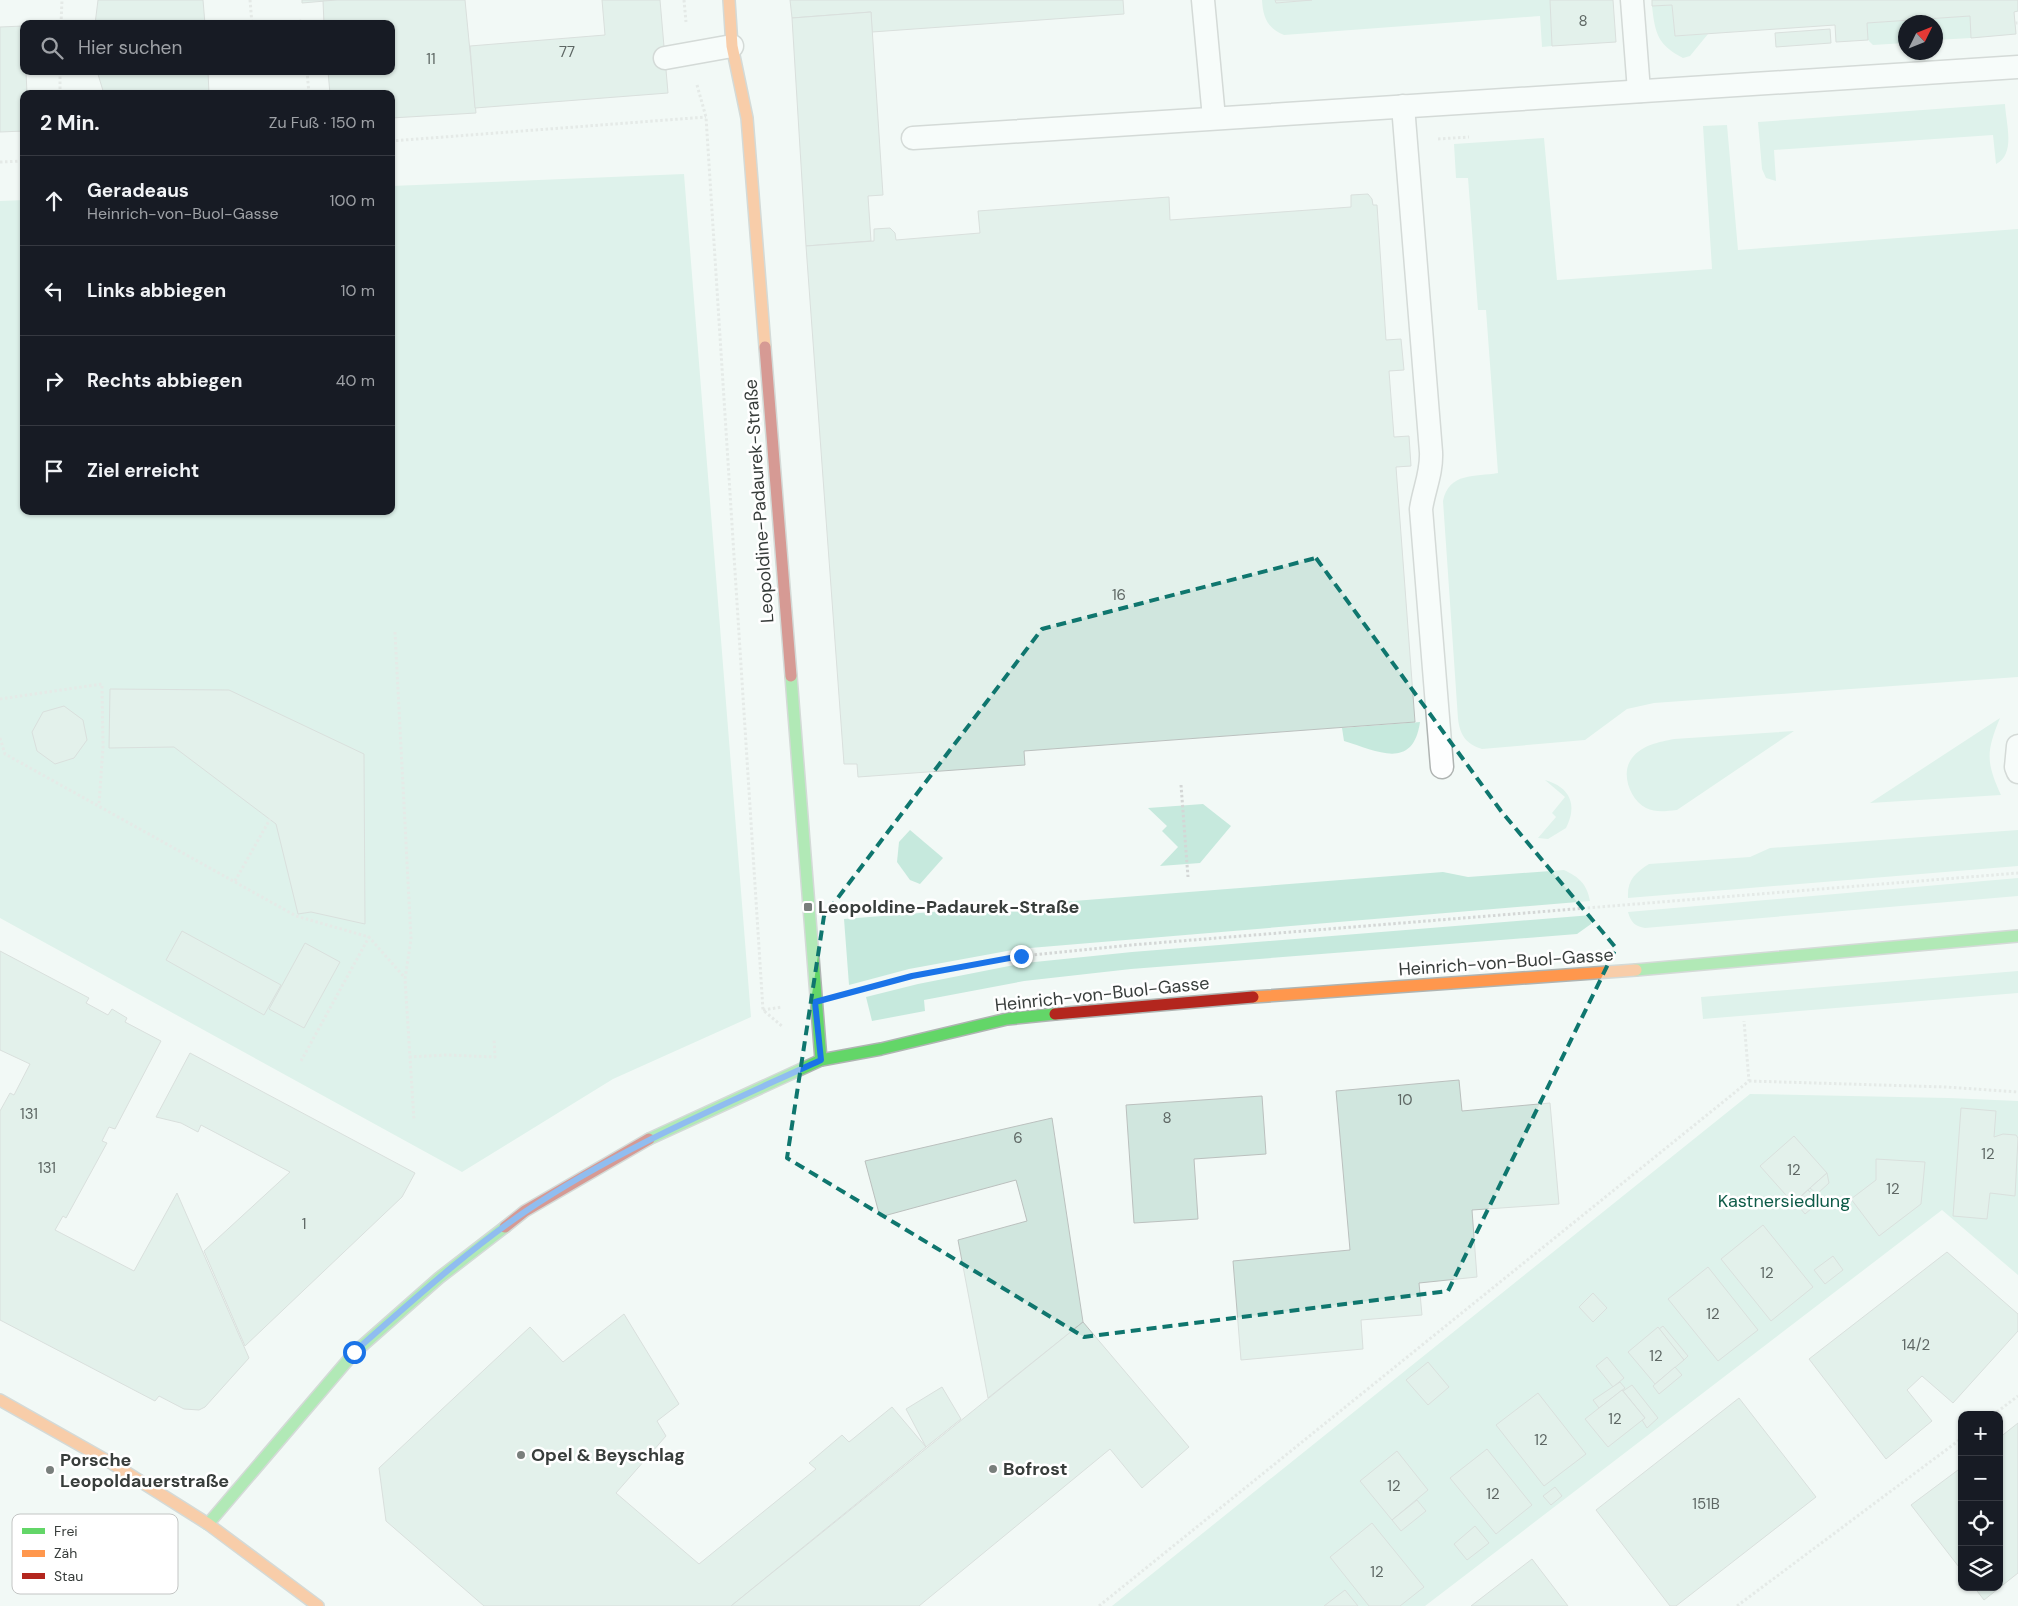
<!DOCTYPE html>
<html lang="de">
<head>
<meta charset="utf-8">
<style>
	:root { --surface:#171b24; --page:#20242c; --text:#f1f3f6; --muted:#9ea1a6; --line:#363941 }
	body { margin:0; font-family:"DM Sans",sans-serif; background:var(--page); color:var(--text) }
	.controls { position:absolute; right:15px; bottom:15px; display:grid; overflow:hidden; border-radius:10px; box-shadow:0 1px 4px #0004 }
	.controls button { width:45px; height:45px; display:grid; place-items:center; padding:0; border:0; border-bottom:1px solid var(--line); background:var(--surface); color:var(--text); font:25px sans-serif }
	.compass { position:absolute; left:1898px; top:15px; width:45px; height:45px; border-radius:50%; background:var(--surface); box-shadow:0 1px 4px #0004; rotate:47deg }
	.stop { position:absolute; width:15px; height:15px; margin:-11px; border:4px solid #1a73e8; border-radius:50%; background:#fff }
	.stop.end { background:#1a73e8; border-color:#fff; box-shadow:0 1px 5px #0008 }
	.list { margin:0; padding:0; list-style:none }
	h2 { display:flex; justify-content:space-between; align-items:center; height:65px; margin:0; padding:0 20px; font-size:21px }
	h2 small { font-size:16px; font-weight:400; color:var(--muted) }
	.list li { display:grid; grid-template-columns:32px 1fr auto; gap:15px; align-items:center; box-sizing:border-box; height:90px; padding:0 20px; border-top:1px solid var(--line) }
	.list b { display:block; font-size:19px; white-space:nowrap }
	.list p { margin:0; font-size:16px; white-space:nowrap; color:var(--muted) }
	.list em { font-size:16px; font-style:normal; color:var(--muted) }
	.icon { flex:none; width:28px; height:28px; fill:none; stroke:currentColor; stroke-width:2; stroke-linecap:round; stroke-linejoin:round }
	.map { position:relative; flex:none; width:2018px; height:1606px; overflow:hidden }
	.search { position:absolute; background:var(--surface); box-shadow:0 1px 4px #0004; left:20px; top:20px; width:375px; height:55px; display:flex; align-items:center; gap:12px; box-sizing:border-box; padding:0 18px; border-radius:10px; color:var(--muted); font-size:19px }
	.panel { position:absolute; background:var(--surface); box-shadow:0 1px 4px #0004; left:20px; top:90px; width:375px; height:425px; border-radius:10px }
	.map>svg:first-child { display:block }
	.green { fill:#c6e9dd }
	.building { fill:#d0e6de; stroke:#bbc0be }
	.lines { fill:none; stroke-linecap:round; stroke-linejoin:round }
	.lane-casing { stroke:#afb4b2; stroke-width:25 }
	.fast-casing { stroke:#afb4b2; stroke-width:14 }
	.slow-casing { stroke:#afb4b2; stroke-width:14 }
	.jam-casing { stroke:#afb4b2; stroke-width:14 }
	.path { stroke:#d4d7d6; stroke-width:3; stroke-dasharray:2.5 2.5; stroke-linecap:butt }
	.lane { stroke:#fdfefe; stroke-width:22 }
	.fast { stroke:#63d668; stroke-width:11 }
	.slow { stroke:#ff974d; stroke-width:11 }
	.jam { stroke:#b3261e; stroke-width:11 }
	.route { stroke:#1a73e8; stroke-width:6 }
	.marked { fill:none; stroke:#0f766e; stroke-width:4; stroke-dasharray:10 6; stroke-linejoin:round }
	.poi-dot { fill:#797f7c; stroke:#fff; stroke-width:2 }
	.labels { text-anchor:middle; stroke-width:5; stroke-linejoin:round; paint-order:stroke }
	.number-label { font-size:15px; fill:#5e6764 }
	.street-label { font-size:18px; fill:#383d3b; stroke:#fff }
	.poi-label { font-size:18px; font-weight:bold; fill:#383d3b; stroke:#fff; text-anchor:start }
	.park-label { font-size:18px; fill:#0e5b48; stroke:#fff }
	.key { fill:#fff; stroke:#c3c5c4; stroke-width:1 }
	.key-label { font-size:14px; fill:#383d3b }
</style>
</head>
<body>
<div class="map">
<svg width="2018" height="1606" viewBox="0 0 2018 1606">
	<rect width="100%" height="100%" fill="#f2f9f6"/>
	<g class="green">
		<path d="M1262 0H1275L1276 3 1312 0H1550L1552 46 1542 47 1540 16 1284 35C1267 28 1263 17 1262 0Z"/>
		<path d="M1672 5 1675 36 1708 34 1690 56 1683 58C1658 45 1655 34 1652 6Z"/>
		<polygon points="1970,16 1971,38 1936,40 1936,22 1906,22 1905,43 1873,45 1868,40 1867,23"/>
		<path d="M2005 104C2006 124 2016 154 1996 164L1993 135 1774 150 1776 181 1766 178 1762 169 1758 122Z"/>
		<path d="M1727 125 1738 250 2018 229V677L1654 703 1627 709 1585 740 1482 749C1466 744 1460 735 1458 719L1443 501C1449 472 1475 477 1498 473L1486 310H1478L1468 178H1456L1454 144 1544 138 1557 280 1712 269 1703 126Z"/>
		<polygon points="684,174 751,1017 613,1079 462,1172 0,918 0,201 24,200 24,511 391,511 391,186"/>
		<path d="M2000 718C1986 752 1986 762 2001 795L1870 803Z"/>
		<path d="M1420 722C1413 771 1377 751 1344 741L1342 728Z"/>
		<path d="M1794 731 1677 810C1666 811 1656 813 1646 808 1630 800 1620 773 1632 758 1642 745 1659 742 1674 739Z"/>
		<path d="M1545 780C1570 787 1578 805 1566 828L1548 839 1538 838 1556 817 1552 813 1565 797Z"/>
		<polygon points="1203,804 1231,826 1200,863 1160,866 1178,847 1162,831 1167,826 1148,808"/>
		<polygon points="910,830 943,858 920,884 910,880 897,862 899,842"/>
		<path d="M2018 830V866L1628 898C1627 880 1635 873 1649 864L1750 857 1770 848Z"/>
		<path d="M1564 870C1579 877 1587 884 1590 901L1018 949 909 969 849 985 844 919 1443 872 1468 877Z"/>
		<path d="M2018 878V896L1645 928C1635 926 1631 923 1628 912Z"/>
		<polygon points="1592,915 1591,924 1577,934 1131,969 1024,981 924,1000 925,1011 872,1021 866,997 918,984 1025,963 1132,952"/>
		<polygon points="2018,971 2018,993 1703,1019 1701,997"/>
		<polygon points="1750,1094 1949,1098 2018,1101 2018,1275 1942,1210 1425,1606 1112,1606"/>
	</g>
	<g class="building">
		<polygon points="98,0 203,0 205,24 95,24"/>
		<polygon points="302,0 337,0 302,3"/>
		<polygon points="337,0 465,0 476,113 391,118 391,94 330,94 328,71 391,71 391,24 324,24 323,1"/>
		<polygon points="602,0 660,0 668,93 475,108 470,46 605,35"/>
		<polygon points="790,0 1123,0 1124,14 872,32 871,12 792,18"/>
		<polygon points="1275,0 1312,0 1276,3"/>
		<polygon points="1550,0 1613,0 1616,42 1552,46"/>
		<polygon points="1652,0 2018,0 2018,11 2014,12 2016,34 1971,38 1970,16 1867,23 1868,40 1836,42 1835,25 1675,36 1672,5 1652,6"/>
		<polygon points="871,12 883,195 868,196 871,241 806,246 792,18"/>
		<polygon points="23,26 24,71 26,71 27,94 24,94 24,131 0,132 0,27"/>
		<polygon points="1830,29 1831,43 1776,47 1775,33"/>
		<polygon points="97,71 208,71 209,94 104,94"/>
		<polygon points="1368,194 1372,199 1373,205 1377,205 1386,340 1401,339 1404,370 1389,371 1394,437 1409,436 1411,466 1396,467 1415,722 1024,751 1025,765 858,777 857,764 844,764 806,246 874,241 874,229 890,228 895,233 896,240 980,233 978,211 1169,197 1170,220 1351,207 1351,195"/>
		<polygon points="110,689 229,690 364,754 365,924 311,912 298,914 276,824 174,747 109,748"/>
		<polygon points="64,706 83,720 87,740 74,758 55,764 37,751 32,732 43,712"/>
		<polygon points="182,931 281,985 264,1015 166,960"/>
		<polygon points="305,943 340,962 304,1028 269,1009"/>
		<polygon points="0,951 89,998 86,1003 108,1015 112,1009 127,1018 125,1022 161,1041 115,1129 109,1127 102,1141 107,1143 66,1218 63,1216 55,1230 134,1271 177,1193 249,1358 205,1407 199,1410 184,1409 159,1396 155,1401 0,1320 0,1111 10,1093 14,1095 30,1064 0,1050"/>
		<polygon points="190,1053 415,1173 402,1197 245,1346 204,1251 290,1172 201,1125 198,1132 181,1123 156,1117"/>
		<polygon points="1459,1080 1462,1111 1550,1103 1559,1204 1472,1210 1477,1277 1419,1283 1422,1315 1361,1320 1363,1349 1241,1360 1233,1261 1350,1250 1336,1091"/>
		<polygon points="1262,1096 1266,1154 1194,1159 1198,1219 1134,1223 1126,1105"/>
		<polygon points="1961,1108 1996,1111 1994,1137 2003,1134 2016,1135 2018,1138 2015,1196 1990,1193 1987,1219 1953,1216"/>
		<polygon points="1052,1118 1083,1322 988,1398 958,1240 1027,1221 1016,1180 880,1217 865,1161"/>
		<polygon points="1794,1136 1827,1173 1793,1203 1760,1166"/>
		<polygon points="1876,1159 1925,1162 1921,1204 1879,1236 1851,1199 1876,1180"/>
		<polygon points="1827,1173 1829,1183 1817,1194 1810,1188"/>
		<polygon points="1808,1190 1819,1202 1805,1214 1795,1202"/>
		<polygon points="1763,1225 1813,1287 1771,1321 1721,1259"/>
		<polygon points="1947,1252 2018,1314 2018,1331 1953,1403 1922,1376 1907,1390 1932,1421 1886,1459 1809,1359"/>
		<polygon points="1833,1256 1843,1270 1825,1284 1814,1270"/>
		<polygon points="1708,1267 1758,1330 1718,1361 1668,1299"/>
		<polygon points="1593,1293 1607,1308 1593,1322 1579,1307"/>
		<polygon points="624,1314 679,1404 657,1421 666,1436 616,1493 699,1564 816,1469 809,1463 842,1435 849,1442 892,1407 926,1447 731,1606 484,1606 386,1521 379,1468 530,1327 563,1362"/>
		<polygon points="1083,1322 1189,1447 1142,1488 1110,1449 919,1606 731,1606"/>
		<polygon points="1663,1326 1688,1356 1684,1360 1659,1329"/>
		<polygon points="1658,1327 1684,1360 1655,1384 1628,1352"/>
		<polygon points="1607,1357 1624,1378 1613,1387 1596,1366"/>
		<polygon points="1428,1362 1449,1387 1428,1405 1406,1380"/>
		<polygon points="1675,1367 1682,1375 1659,1394 1653,1386"/>
		<polygon points="1620,1382 1625,1388 1599,1408 1593,1400"/>
		<polygon points="1632,1385 1658,1418 1647,1428 1642,1420 1645,1418 1623,1391"/>
		<polygon points="942,1387 961,1419 926,1447 906,1409"/>
		<polygon points="1622,1390 1645,1418 1608,1447 1585,1419"/>
		<polygon points="1538,1393 1586,1454 1544,1486 1496,1425"/>
		<polygon points="1739,1398 1816,1497 1676,1606 1670,1606 1596,1510"/>
		<polygon points="2018,1423 2018,1573 1984,1600 1974,1587 1999,1587 1999,1438"/>
		<polygon points="1487,1449 1532,1505 1496,1534 1450,1478"/>
		<polygon points="1397,1451 1428,1490 1392,1520 1360,1481"/>
		<polygon points="1962,1467 1962,1571 1911,1505"/>
		<polygon points="1555,1487 1562,1496 1551,1505 1543,1496"/>
		<polygon points="1417,1500 1426,1511 1401,1531 1392,1520"/>
		<polygon points="1372,1523 1424,1587 1400,1606 1369,1606 1330,1557"/>
		<polygon points="1475,1526 1489,1543 1467,1560 1454,1544"/>
		<polygon points="1532,1559 1568,1606 1471,1606"/>
		<polygon points="1345,1590 1358,1606 1324,1606"/>
	</g>
	<g class="lines">
		<defs>
			<g id="lane">
				<polyline points="1203,0 1214,118"/>
				<polyline points="1632,0 1639,91"/>
				<polyline points="665,58 732,46"/>
				<path d="M1403 106 1431 452C1432 473 1424 489 1421 509L1442 767"/>
				<polyline points="913,138 2018,67"/>
				<polyline points="2018,746 2016,767 2018,772"/>
			</g>
			<g id="fast">
				<polyline points="791,676 821,1060"/>
				<polyline points="1636,970 2018,936"/>
				<polyline points="649,1139 821,1060 881,1049 1007,1019 1055,1014"/>
				<polyline points="208,1524 354,1353 439,1278 505,1227"/>
			</g>
			<g id="slow">
				<polyline points="729,0 732,46 747,118 765,347"/>
				<polyline points="1253,997 1636,970"/>
				<polyline points="0,1400 113,1464 208,1524 318,1606"/>
			</g>
			<g id="jam">
				<polyline points="765,347 791,676"/>
				<polyline points="1055,1014 1253,997"/>
				<polyline points="505,1227 525,1211 649,1139"/>
			</g>
		</defs>
		<use href="#lane" class="lane-casing"/>
		<use href="#fast" class="fast-casing"/>
		<use href="#slow" class="slow-casing"/>
		<use href="#jam" class="jam-casing"/>
		<g class="path">
			<polyline points="250,0 252,24"/>
			<polyline points="684,0 686,22"/>
			<polyline points="2015,23 2018,23"/>
			<polyline points="61,24 62,0"/>
			<polyline points="279,24 302,21 302,24"/>
			<polyline points="307,71 309,94"/>
			<polyline points="697,85 706,117 763,1010 783,1027"/>
			<polyline points="60,94 60,71"/>
			<polyline points="1438,139 1469,137"/>
			<polyline points="391,141 706,117"/>
			<polyline points="0,162 24,161"/>
			<polyline points="395,632 411,939 405,979 414,1120"/>
			<polyline points="0,699 102,684 103,747 99,804"/>
			<polyline points="0,738 5,754 296,916 369,937 405,978"/>
			<polyline points="1181,785 1188,877"/>
			<polyline points="235,881 270,819"/>
			<polyline points="849,994 912,976 1021,956 1131,945 2018,873"/>
			<polyline points="763,1010 782,1007"/>
			<polyline points="409,1057 446,1055 495,1057 494,1039"/>
			<polyline points="301,1061 369,937"/>
			<polyline points="1749,1081 1946,1087 2018,1092"/>
			<polyline points="1993,1415 2018,1396"/>
			<polyline points="1099,1606 1749,1081 1744,1021"/>
			<polyline points="1737,1606 1962,1438"/>
		</g>
		<use href="#lane" class="lane"/>
		<use href="#fast" class="fast"/>
		<use href="#slow" class="slow"/>
		<use href="#jam" class="jam"/>
	</g>
	<g class="lines">
		<path class="route" d="M354 1352C409 1304 464 1253 526 1211 618 1149 721 1106 821 1060L815 1002 912 976 1021 956"/>
	</g>
	<path d="M0 0H2018V1606H0ZM1316 558 1501 811 1616 948 1448 1291 1084 1337 787 1158 824 916 1042 629Z" fill="#f2f9f6" fill-opacity=".55" fill-rule="evenodd"/>
	<path class="marked" d="M1316 558 1501 811 1616 948 1448 1291 1084 1337 787 1158 824 916 1042 629Z"/>
	<g class="poi-dot">
		<rect x="803" y="902" width="10" height="10" rx="2.5"/>
		<circle cx="521" cy="1455" r="5"/>
		<circle cx="993" cy="1469" r="5"/>
		<circle cx="50" cy="1470" r="5"/>
	</g>
	<g class="labels">
		<g class="number-label">
			<text x="1583" y="26">8</text>
			<text x="567" y="57">77</text>
			<text x="431" y="64">11</text>
			<text x="1119" y="600">16</text>
			<text x="1405" y="1105">10</text>
			<text x="29" y="1119">131</text>
			<text x="1167" y="1123">8</text>
			<text x="1018" y="1143">6</text>
			<text x="1988" y="1159">12</text>
			<text x="47" y="1173">131</text>
			<text x="1794" y="1175">12</text>
			<text x="1893" y="1194">12</text>
			<text x="304" y="1229">1</text>
			<text x="1767" y="1278">12</text>
			<text x="1713" y="1319">12</text>
			<text x="1916" y="1350">14/2</text>
			<text x="1656" y="1361">12</text>
			<text x="1615" y="1424">12</text>
			<text x="1541" y="1445">12</text>
			<text x="1394" y="1491">12</text>
			<text x="1493" y="1499">12</text>
			<text x="1706" y="1509">151B</text>
			<text x="1377" y="1577">12</text>
		</g>
		<g class="street-label">
			<text transform="translate(759 501) rotate(-94)" y="6">Leopoldine-Padaurek-Straße</text>
			<text transform="translate(1506 962) rotate(-4)" y="6">Heinrich-von-Buol-Gasse</text>
			<text transform="translate(1102 994) rotate(-6)" y="6">Heinrich-von-Buol-Gasse</text>
		</g>
		<g class="poi-label">
			<text x="818" y="913">Leopoldine-Padaurek-Straße</text>
			<text x="531" y="1461">Opel &amp; Beyschlag</text>
			<text x="60" y="1466">Porsche<tspan x="60" dy="21">Leopoldauerstraße</tspan></text>
			<text x="1003" y="1475">Bofrost</text>
		</g>
		<g class="park-label">
			<text x="1784" y="1207">Kastnersiedlung</text>
		</g>
	</g>
	<rect x="12" y="1514" width="166" height="80" rx="8" class="key"/>
	<rect x="22" y="1528" width="23" height="6" fill="#63d668"/>
	<rect x="22" y="1550" width="23" height="7" fill="#ff974d"/>
	<rect x="22" y="1573" width="23" height="6" fill="#b3261e"/>
	<g class="key-label">
		<text x="54" y="1536">Frei</text>
		<text x="54" y="1558">Zäh</text>
		<text x="54" y="1581">Stau</text>
	</g>
</svg>
<div class="controls">
<button>+</button>
<button>−</button>
<button><svg class="icon" aria-label="locate" viewBox="0 0 24 24"><circle cx="12" cy="12" r="6"/><path d="M12 2v4M12 18v4M2 12h4M18 12h4"/></svg></button>
<button><svg class="icon" aria-label="layers" viewBox="0 0 24 24"><path d="M12 4l9 5-9 5-9-5zM3 14l9 5 9-5"/></svg></button>
</div>
<svg class="compass" viewBox="-18 -18 36 36"><path d="M0-13l5 13h-10z" fill="#e53935"/><path d="M0 13l5-13h-10z" fill="#9ea1a6"/></svg>
<div class="stop" style="left:354px;top:1352px"></div>
<div class="stop end" style="left:1021px;top:956px"></div>
<div class="search"><svg class="icon" aria-label="search" viewBox="0 0 24 24"><circle cx="10" cy="10" r="6"/><path d="M15 15l6 6"/></svg>Hier suchen</div>
<section class="panel">
<h2>2 Min.<small>Zu Fuß · 150 m</small></h2>
<ul class="list">
<li><svg class="icon" aria-label="ahead" viewBox="0 0 24 24"><path d="M12 20V5M6 11l6-6 6 6"/></svg><div><b>Geradeaus</b><p>Heinrich-von-Buol-Gasse</p></div><em>100 m</em></li>
<li><svg class="icon" aria-label="left" viewBox="0 0 24 24"><path d="M17 20v-9H6M10 6l-5 5 5 5"/></svg><div><b>Links abbiegen</b></div><em>10 m</em></li>
<li><svg class="icon" aria-label="right" viewBox="0 0 24 24"><path d="M7 20v-9h11M14 6l5 5-5 5"/></svg><div><b>Rechts abbiegen</b></div><em>40 m</em></li>
<li><svg class="icon" aria-label="arrive" viewBox="0 0 24 24"><path d="M6 21V4h12l-3 4 3 4H6"/></svg><div><b>Ziel erreicht</b></div></li>
</ul>
</section>
</div>
</body>
</html>
